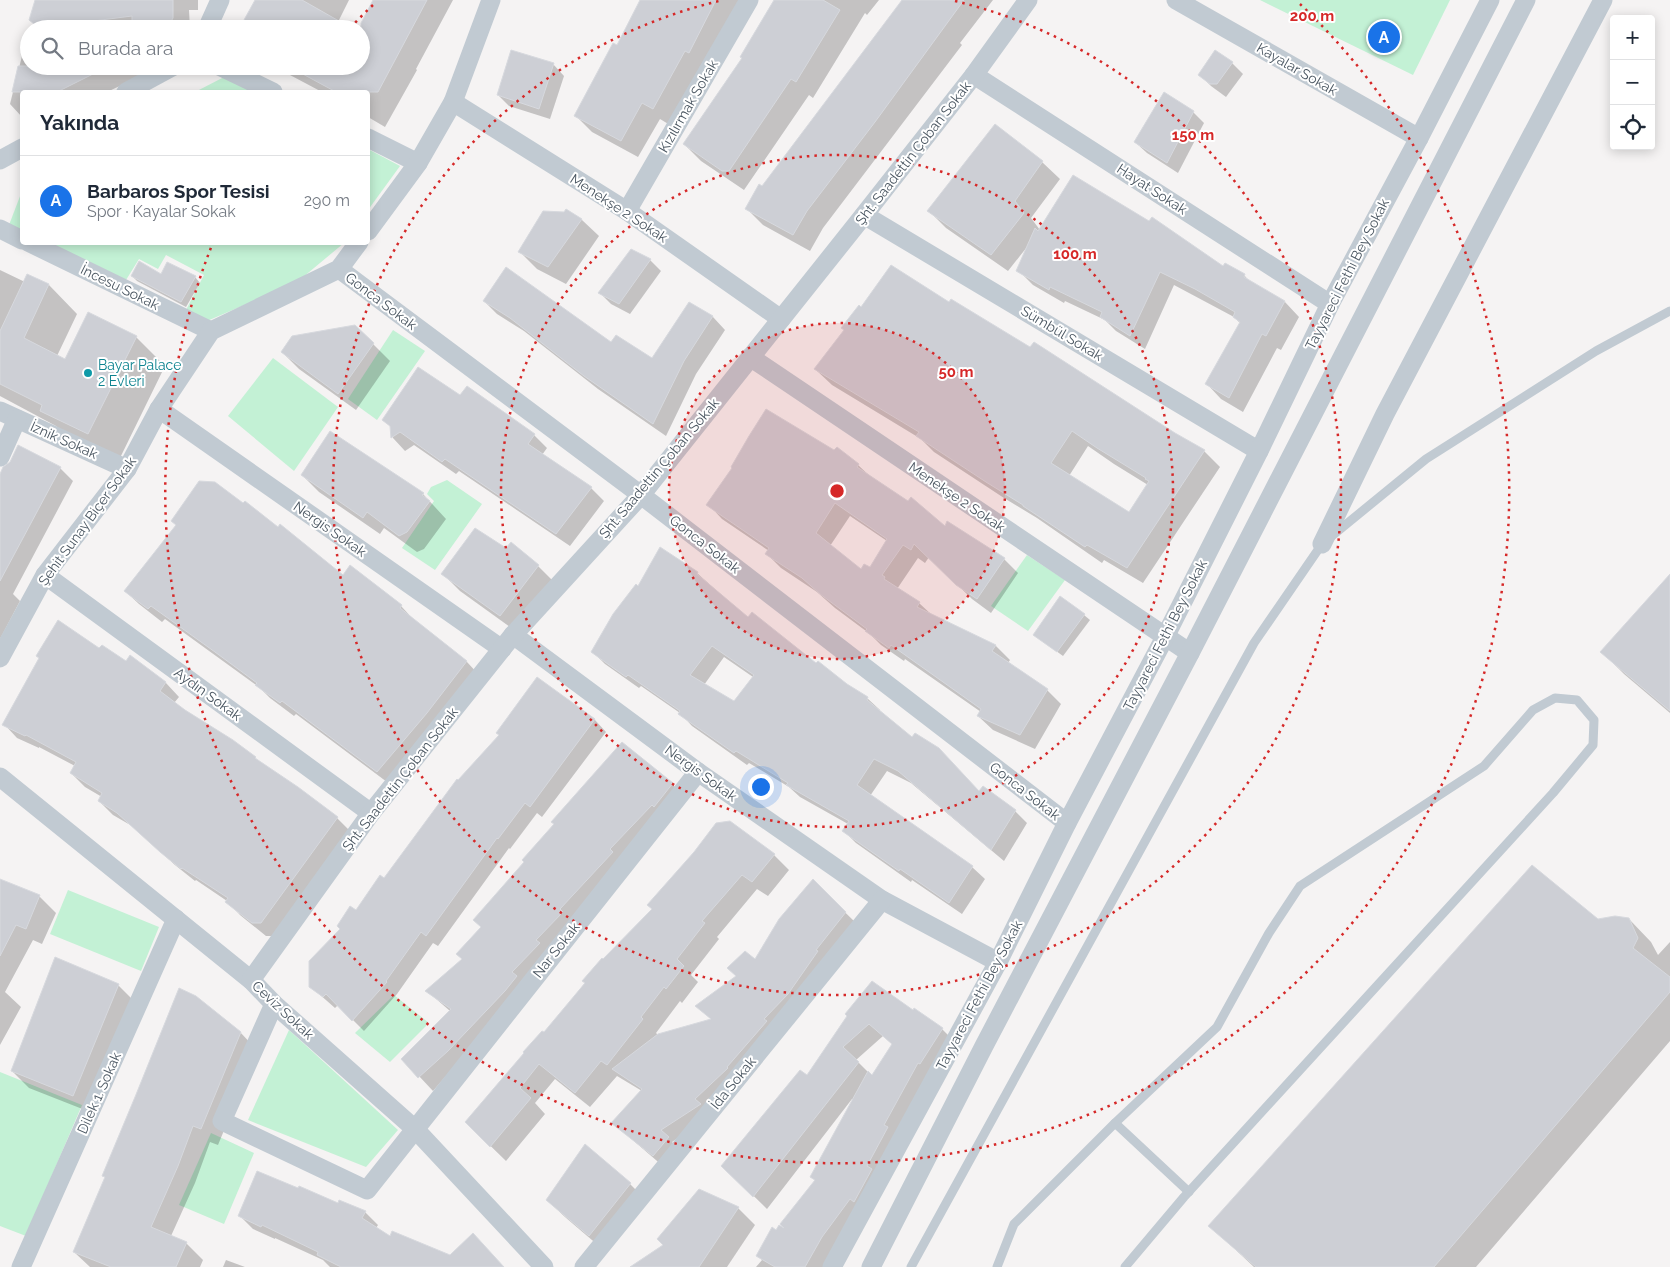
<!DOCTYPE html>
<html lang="tr">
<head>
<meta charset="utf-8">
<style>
	:root { --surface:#fff; --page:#f6f6f7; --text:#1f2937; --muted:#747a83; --line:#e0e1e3; --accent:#1a73e8 }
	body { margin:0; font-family:Raleway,sans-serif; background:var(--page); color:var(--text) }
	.controls { position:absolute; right:15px; top:15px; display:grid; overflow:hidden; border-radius:5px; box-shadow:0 2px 12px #0003 }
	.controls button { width:45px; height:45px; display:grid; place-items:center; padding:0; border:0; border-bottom:1px solid var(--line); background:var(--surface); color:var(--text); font:25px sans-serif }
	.you { position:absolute; left:760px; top:786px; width:18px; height:18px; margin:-12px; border:4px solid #fff; border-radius:50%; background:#1a73e8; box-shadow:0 0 0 8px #1a73e833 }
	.badge { display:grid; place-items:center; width:32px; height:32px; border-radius:50%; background:var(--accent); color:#fff; font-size:16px; font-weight:700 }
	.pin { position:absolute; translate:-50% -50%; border:2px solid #fff; box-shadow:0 1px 5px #0006 }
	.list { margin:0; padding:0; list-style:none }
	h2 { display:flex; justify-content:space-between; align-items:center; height:65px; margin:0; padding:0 20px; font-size:21px }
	h2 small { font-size:16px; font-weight:400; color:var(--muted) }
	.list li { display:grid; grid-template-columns:32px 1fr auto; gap:15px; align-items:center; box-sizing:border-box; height:90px; padding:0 20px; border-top:1px solid var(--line) }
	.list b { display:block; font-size:19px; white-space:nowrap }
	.list p { margin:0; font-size:16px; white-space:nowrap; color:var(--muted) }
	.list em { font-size:16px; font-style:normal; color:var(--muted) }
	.icon { flex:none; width:28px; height:28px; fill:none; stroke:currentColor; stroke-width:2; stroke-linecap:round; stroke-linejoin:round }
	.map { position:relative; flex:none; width:1670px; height:1267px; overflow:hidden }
	.search { position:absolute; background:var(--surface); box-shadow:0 2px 12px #0003; left:20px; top:20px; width:350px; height:55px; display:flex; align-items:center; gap:12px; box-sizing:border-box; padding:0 18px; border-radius:28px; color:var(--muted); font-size:19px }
	.panel { position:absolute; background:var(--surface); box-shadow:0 2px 12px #0003; left:20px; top:90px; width:350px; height:155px; border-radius:5px }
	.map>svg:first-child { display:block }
	.green { fill:#c3f1d5 }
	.shadow { fill:#0003; fill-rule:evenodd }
	.building { fill:#cdcfd5; stroke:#d7d9de; fill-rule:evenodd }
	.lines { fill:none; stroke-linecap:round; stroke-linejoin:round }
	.service { stroke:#c1cad2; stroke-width:9 }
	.minor { stroke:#c1cad2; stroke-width:19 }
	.ring { fill:none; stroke:#d62828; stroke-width:2.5; stroke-dasharray:2.5 5 }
	.culture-dot { fill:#0f9aa8; stroke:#fff; stroke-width:2 }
	.labels { text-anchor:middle; stroke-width:4; stroke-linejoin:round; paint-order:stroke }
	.street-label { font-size:14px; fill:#4a5661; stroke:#fff }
	.culture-label { font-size:14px; fill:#0d838f; stroke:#fff; text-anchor:start }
	.centre { fill:#d62828; stroke:#fff; stroke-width:2.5 }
	.ring-label { font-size:15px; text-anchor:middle; font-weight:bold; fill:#d62828; stroke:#fff; stroke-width:4; stroke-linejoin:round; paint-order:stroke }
</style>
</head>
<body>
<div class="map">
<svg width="1670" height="1267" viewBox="0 0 1670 1267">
	<rect width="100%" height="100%" fill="#f5f3f3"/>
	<g class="green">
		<polygon points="1260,0 1450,0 1413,75"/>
		<polygon points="226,76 259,92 195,92"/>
		<polygon points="368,149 400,166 368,210"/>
		<polygon points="22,191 22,232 9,225"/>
		<polygon points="46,243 344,243 296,283 207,321 186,310 204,275 166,255 158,269 139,259 126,280"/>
		<polygon points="393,330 425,351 377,420 348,399"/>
		<polygon points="273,358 338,407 294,471 228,416"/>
		<polygon points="447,480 482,504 435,570 402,548 434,501 427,494 431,487"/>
		<polygon points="1027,555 1065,580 1028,631 991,606"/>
		<polygon points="68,890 159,927 141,971 50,934"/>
		<polygon points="394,995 429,1023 390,1062 355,1033"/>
		<polygon points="289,1030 398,1130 366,1167 248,1120"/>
		<polygon points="0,1072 82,1105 26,1236 0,1226"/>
		<polygon points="211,1133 254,1153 224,1224 179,1205"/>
	</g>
	<g class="shadow">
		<polygon points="36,0 198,0 198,10 189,10 190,29 40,29 30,19"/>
		<polygon points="257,0 349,0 339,20 356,29 240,29"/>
		<polygon points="375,0 453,0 416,69 417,70 385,127 368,117 368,92 322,92 273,66 361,66 361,29 359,29"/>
		<polygon points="641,0 741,0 670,125 660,119 638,157 592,132 575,115 618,47"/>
		<polygon points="776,0 879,0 867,15 865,13 813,98 809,95 744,190 701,161 684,144 743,58"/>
		<polygon points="904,0 993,0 960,43 962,45 823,228 810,251 763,225 747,209"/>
		<polygon points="29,51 29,66 142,66 143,75 107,92 22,92 22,117 10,104 23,52"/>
		<polygon points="1232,63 1243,74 1226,97 1211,86 1200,75"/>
		<polygon points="553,64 564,76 550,119 509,106 498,95"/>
		<polygon points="1193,112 1204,123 1178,173 1147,153 1135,142"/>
		<polygon points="995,126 1042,162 1060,179 1031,218 1040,230 1223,268 1244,275 1251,283 1285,302 1299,317 1281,350 1277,348 1243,412 1221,399 1207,384 1241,324 1234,317 1174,285 1145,349 1116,331 1105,320 1065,301 1064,303 1033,285 1018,270 1027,247 1008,271 946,228 929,211"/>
		<polygon points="567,210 582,220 599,236 566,284 537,269 520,252"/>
		<polygon points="650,260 661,271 630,314 611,304 600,293"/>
		<polygon points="0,270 25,282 28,275 49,285 77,314 57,356 65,361 136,337 165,366 118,462 70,439 56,426 0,396"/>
		<polygon points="132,276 195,277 200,283 186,307 137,281"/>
		<polygon points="484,301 652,360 689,304 713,317 725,330 696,374 666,436 598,389 524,331 497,314"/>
		<path d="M949 304 1204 451 1220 467 1143 583 1104 560 1102 563 1037 518 1004 498 934 452 921 439 832 385 815 369 862 309ZM1088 446 1114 464 1148 485 1130 513 1069 476Z"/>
		<polygon points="373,344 390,361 356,410 299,369 282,352"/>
		<polygon points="460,396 534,435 547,448 542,455 591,488 604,501 570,546 459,471 456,474 414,445 405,451 393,438 392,428 383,420"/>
		<polygon points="331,433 423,494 446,519 424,549 417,552 384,528 380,534 319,492 302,475"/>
		<path d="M858 465 873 479 945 528 1004 559 1018 573 991 613 972 599 929 557 925 563 918 558 897 589 919 603 932 615 996 646 1010 660 1008 663 1047 690 1061 704 1035 749 993 730 978 716 981 712 905 659 904 661 881 645 870 634 835 608 817 592 781 568 767 554 769 551 722 519 708 504ZM850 516 887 541 870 569 862 571 830 546Z"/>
		<polygon points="60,468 73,481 13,594 20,601 0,639 0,477"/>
		<path d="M661 549 697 573 748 619 867 698 880 710 879 711 980 793 1015 811 1027 823 1004 861 911 783 887 771 870 796 972 867 985 879 962 914 912 880 911 882 856 843 843 830 848 824 800 797 789 787 749 763 747 765 692 726 680 713 641 686 639 688 605 664 593 652 638 587ZM724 657 753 677 734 703 704 685Z"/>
		<polygon points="507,550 538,566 555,583 517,632 460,591 443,574"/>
		<polygon points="343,577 401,606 414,620 467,662 480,676 391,785 296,714 294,716 270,698 260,688 165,619 162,622 139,604 125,591"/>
		<polygon points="1670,581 1670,713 1624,674 1602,652"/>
		<polygon points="1084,615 1090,620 1063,656 1034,635"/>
		<polygon points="100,650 127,662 130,657 166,683 179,697 174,703 233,741 263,765 337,818 350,831 274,936 266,936 240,915 227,901 196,880 195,881 175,865 132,826 113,815 99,801 102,797 85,787 71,773 75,766 39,747 39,748 17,738 4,724"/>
		<polygon points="537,679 595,720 606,732 542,817 537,813 510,849 509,848 438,946 433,943 397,994 364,1031 338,1005 335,1008 310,986 357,912 384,880 458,781 500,736"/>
		<polygon points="622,744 672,784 686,798 433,1091 403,1059 450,1011 427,991 463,959 526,862"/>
		<polygon points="774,855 789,870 768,896 757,889 717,937 719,939 691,975 698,982 682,1003 680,1001 656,1033 658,1035 712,1020 697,1006 737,976 755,961 813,881 857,924 711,1115 672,1142 679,1149 664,1167 613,1123 642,1091 617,1076 590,1107 555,1079 535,1103 545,1114 506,1161 466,1122 545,1034 603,960"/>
		<polygon points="0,880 39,896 56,913 42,944 33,940 5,992 21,1007 0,1045"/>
		<polygon points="1629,919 1651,942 1658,955 1670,942 1670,1041 1476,1267 1254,1267 1209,1225 1598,920"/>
		<polygon points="118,985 135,1002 90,1112 29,1088 12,1071"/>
		<path d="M913 1012 942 1029 955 1042 825 1267H756L762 1260 758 1256 776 1231H789L816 1181 811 1177 854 1100 852 1099 767 1209 723 1166 807 1077 849 1016ZM883 1036 893 1045 873 1077 856 1060Z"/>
		<polygon points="240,1032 257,1050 218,1145 210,1142 195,1183 171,1236 186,1243 203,1260 200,1267 90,1267 74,1252 106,1178 103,1175"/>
		<polygon points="630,1184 647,1201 606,1252 565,1217 547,1200"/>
		<polygon points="339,1205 365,1212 378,1225 376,1228 390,1237 450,1257 503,1267 330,1267 323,1260 275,1238 275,1239 253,1229 240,1216"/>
		<polygon points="738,1208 755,1225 727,1267 633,1267"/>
		<polygon points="226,1260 245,1267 223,1267"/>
	</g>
	<g class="building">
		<polygon points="35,0 173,0 173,18 167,29 132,29 132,16 39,28 29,20"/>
		<polygon points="255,0 302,0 353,29 239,29"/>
		<polygon points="373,0 427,0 378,92 336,92 288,66 361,66 361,23"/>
		<polygon points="640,0 716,0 689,53 685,51 653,109 642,103 621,141 574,116 613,43 617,45"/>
		<polygon points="774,0 823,0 840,10 796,82 791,79 729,171 722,171 683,144 742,58 740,57"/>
		<polygon points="902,0 964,0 875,122 807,211 793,235 745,209 759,184 762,186"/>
		<polygon points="511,50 554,63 539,109 497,95"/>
		<polygon points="1215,50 1233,62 1217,84 1210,84 1198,75"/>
		<polygon points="18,66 109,66 57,92 12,92"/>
		<polygon points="1164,92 1194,111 1167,163 1134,142"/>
		<polygon points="995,124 1043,161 1015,201 1024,213 991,255 927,211"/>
		<polygon points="1073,175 1149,221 1152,217 1223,266 1225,263 1245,274 1244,277 1285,301 1266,336 1262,334 1229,398 1205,384 1240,322 1233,317 1235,312 1195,289 1160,272 1130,336 1100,317 1102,312 1050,287 1049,290 1016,271 1035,228 1038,231"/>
		<polygon points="566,209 582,219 548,267 518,252 543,211 564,212"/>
		<polygon points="631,249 651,259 619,304 598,293"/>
		<polygon points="139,261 161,274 167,262 196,276 181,302 131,276"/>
		<path d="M891 265 949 302 951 299 1030 347 1034 342 1175 433 1205 450 1127 568 1087 545 1085 547 1023 506V505L986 482 916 436 919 432 814 369 844 330 841 328 859 305 861 307ZM1072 431 1097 448 1146 478 1145 479 1149 481 1129 512 1051 463Z"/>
		<polygon points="506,267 611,342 616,335 652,358 689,302 713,316 684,361 653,424 584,376 510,318 483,301"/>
		<polygon points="27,274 49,284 24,338 65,359 88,312 137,336 88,434 40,411 42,405 0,384 0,331"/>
		<polygon points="355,325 374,343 338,394 281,352 292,336"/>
		<polygon points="418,367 460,395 467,386 535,434 528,444 592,487 556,534 445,459 442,462 400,432 391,438 390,426 382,420"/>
		<path d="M766 409 834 450 837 447 859 464 857 467 908 501 911 497 945 526 947 521 1005 558 977 599 956 585 914 544 911 550 903 545 882 575 885 577 884 579 920 602 917 607 996 645 992 651 1048 689 1020 735 977 716 981 709 891 645 889 648 865 631 867 629 820 594 802 578 765 554 769 548 706 505 732 468 731 467 749 436ZM835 503 887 539 870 567 864 564 861 569 816 533Z"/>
		<polygon points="330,431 424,493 422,495 430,501 407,532 399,536 367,512 363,518 301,475"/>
		<polygon points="18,445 61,467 0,581 0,474 3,467 10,462"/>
		<polygon points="199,481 215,482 243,503 245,501 278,527 280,524 343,575 350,565 402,605 400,608 467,661 427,713 377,772 282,701 280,703 255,685 257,683 215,652 151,606 148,609 124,591 176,525 171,521"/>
		<polygon points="475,528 506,548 511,542 539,565 500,616 441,574"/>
		<path d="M660 547 698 572 697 574 748 617 752 612 816 663 818 661 847 684 868 697 867 700 912 737 915 733 939 748 979 791 983 786 1016 810 991 850 898 771 874 759 857 785 973 866 949 903 900 869 899 871 842 831 849 821 786 785 788 783 736 751 734 753 678 714 680 711 628 675 626 677 591 652 613 614 636 584 638 586ZM712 646 754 675 734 701 690 675Z"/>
		<polygon points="1670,574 1670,711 1600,652"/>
		<polygon points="1060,596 1085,614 1057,652 1033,635"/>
		<polygon points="58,620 99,648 102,645 126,661 130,655 166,682 160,691 185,710 233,740 256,757 255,758 298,787 338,817 261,923 252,923 225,902 228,898 182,868 181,869 160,852 117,813 98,801 102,793 70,773 76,762 26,735 25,736 2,725 39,658 36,656"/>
		<polygon points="537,677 595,719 530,807 525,803 498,839 497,838 426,936 421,932 386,981 387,982 352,1021 326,994 323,997 309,987 309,961 340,929 337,926 350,906 356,910 380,875 384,878 457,779 458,780 499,735 496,733"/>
		<polygon points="622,742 673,783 654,807 652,805 610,849 613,852 560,909 563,912 536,940 540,943 512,972 517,976 505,991 448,1051 418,1078 401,1059 451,1009 425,991 462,959 456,954 481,927 473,920 524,862 522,860 554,824 551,822"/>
		<polygon points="730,821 775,854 752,882 742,875 702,921 705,923 677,959 684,966 666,989 664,987 641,1017 643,1019 607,1065 601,1061 575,1093 539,1064 520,1088 531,1098 490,1147 465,1122 524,1053 523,1052 542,1031 544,1032 585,983 582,981 602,958 603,959 652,909 647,905 694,852 716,823"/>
		<polygon points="1532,865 1598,919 1615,916 1629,918 1638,938 1633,948 1670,977 1670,992 1434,1267 1256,1267 1208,1226"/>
		<polygon points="0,879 40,895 26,929 16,925 0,956"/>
		<polygon points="813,879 846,912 816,950 818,951 788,994 764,1019 767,1021 727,1067 728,1068 695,1099 701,1104 661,1130 669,1137 653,1156 611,1123 642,1089 612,1069 658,1034 711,1019 695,1006 736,976 727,968 745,951 755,959 779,919"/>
		<polygon points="55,957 119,984 73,1096 11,1071"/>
		<polygon points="872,981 913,1010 914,1008 943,1028 920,1064 918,1063 884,1125 888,1127 867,1166 872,1169 854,1202 850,1199 822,1237 805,1267 775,1267 756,1256 772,1227 776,1230 779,1225 784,1228 780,1224 815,1180 810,1177 868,1071 872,1075 892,1044 869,1024 843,1047 859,1062 753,1197 721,1166 800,1070 807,1075 847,1016 845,1014"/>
		<polygon points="179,988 196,996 241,1032 201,1129 193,1126 178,1166 151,1227 187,1242 176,1267 111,1267 73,1252 105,1177 102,1176 135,1097"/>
		<polygon points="585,1144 631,1183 589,1236 546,1200"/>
		<polygon points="257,1171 298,1188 299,1186 338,1203 339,1200 366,1211 362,1218 390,1236 392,1231 450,1255 473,1233 504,1267 341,1267 317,1255 318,1252 262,1225 261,1227 238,1216"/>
		<polygon points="699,1189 739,1207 699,1267 630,1267 663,1245 657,1239"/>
	</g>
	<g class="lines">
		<g class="service">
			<polyline points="1115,1123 1189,1192"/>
			<polyline points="911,1267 1254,643 1322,544 1426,459 1596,351 1670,311"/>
			<polyline points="997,1267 1014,1224 1115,1123 1217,1027 1269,933 1300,886 1484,766 1533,710 1555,698 1577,700 1594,720 1593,745 1553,793 1184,1197 1125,1267"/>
		</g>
		<g class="minor">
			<polyline points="1176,0 1419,138"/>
			<polyline points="207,29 220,0"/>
			<polyline points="219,66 273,92"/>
			<polyline points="974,75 1330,304"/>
			<polyline points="126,92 174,66"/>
			<polyline points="453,102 627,211 781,319"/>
			<polyline points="368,138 418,163"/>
			<polyline points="0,160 22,148"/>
			<polyline points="627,211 749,0"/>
			<polyline points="864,215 1259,451"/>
			<polyline points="0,229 22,240"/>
			<polyline points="368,231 418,163 453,102 491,0"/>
			<polyline points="28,242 211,331"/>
			<polyline points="339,269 641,495 1067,823"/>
			<polyline points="750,357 1190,653"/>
			<polyline points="159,409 502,649"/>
			<polyline points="0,411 127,469"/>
			<polyline points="0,457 17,419"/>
			<polyline points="1322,544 1385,414 1603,0"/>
			<polyline points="45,575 371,813"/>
			<polyline points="513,635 698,772 882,900 998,962"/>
			<polyline points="0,658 45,575 127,469 159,409 211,331 339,269 359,242"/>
			<polyline points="0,777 251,980 274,1004 415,1129 544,1267"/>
			<polyline points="251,980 371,813 513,635 641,495 864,215 974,75 1028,0"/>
			<polyline points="274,1004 222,1121 367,1190 698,772"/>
			<polyline points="21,1267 176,919"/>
			<polyline points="584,1267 882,900"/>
			<polyline points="832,1267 998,962 1067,823 1165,637 1259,451 1330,304 1419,138 1490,0"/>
			<polyline points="871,1267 984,1046 1190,653 1526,0"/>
		</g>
	</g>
	<circle cx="837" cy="491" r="168" fill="#d62828" fill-opacity=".12"/>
	<g class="ring">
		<circle cx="837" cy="491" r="168"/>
		<circle cx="837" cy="491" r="336"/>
		<path d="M955 1A504 504 0 1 1 719 1"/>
		<path d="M350 28A672 672 0 0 1 374 4M1300 4A672 672 0 1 1 212 245"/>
	</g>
	<circle class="culture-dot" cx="88" cy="373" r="5"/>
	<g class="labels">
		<g class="street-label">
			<text transform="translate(1297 69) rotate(30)" y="5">Kayalar Sokak</text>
			<text transform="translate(688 106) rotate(-60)" y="5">Kızılırmak Sokak</text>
			<text transform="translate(913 153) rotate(-52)" y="5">Şht. Saadettin Çoban Sokak</text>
			<text transform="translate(1152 189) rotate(33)" y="5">Hayat Sokak</text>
			<text transform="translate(619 208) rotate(33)" y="5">Menekşe 2 Sokak</text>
			<text transform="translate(1347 274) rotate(-63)" y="5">Tayyareci Fethi Bey Sokak</text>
			<text transform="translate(120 287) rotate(26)" y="5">İncesu Sokak</text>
			<text transform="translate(381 301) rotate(37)" y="5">Gonca Sokak</text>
			<text transform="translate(1062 333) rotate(31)" y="5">Sümbül Sokak</text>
			<text transform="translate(64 440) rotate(24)" y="5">İznik Sokak</text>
			<text transform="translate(659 468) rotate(-50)" y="5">Şht. Saadettin Çoban Sokak</text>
			<text transform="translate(957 497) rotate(34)" y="5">Menekşe 2 Sokak</text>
			<text transform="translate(87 521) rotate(-54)" y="5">Şehit Sunay Biçer Sokak</text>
			<text transform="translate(330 529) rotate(35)" y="5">Nergis Sokak</text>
			<text transform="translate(705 544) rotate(38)" y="5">Gonca Sokak</text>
			<text transform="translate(1165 635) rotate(-63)" y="5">Tayyareci Fethi Bey Sokak</text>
			<text transform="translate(208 694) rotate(36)" y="5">Aydın Sokak</text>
			<text transform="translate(701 773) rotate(36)" y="5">Nergis Sokak</text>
			<text transform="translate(400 779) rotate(-52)" y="5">Şht. Saadettin Çoban Sokak</text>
			<text transform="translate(1025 791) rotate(38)" y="5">Gonca Sokak</text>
			<text transform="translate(556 950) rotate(-52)" y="5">Nar Sokak</text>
			<text transform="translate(979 995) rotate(-62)" y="5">Tayyareci Fethi Bey Sokak</text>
			<text transform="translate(283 1010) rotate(43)" y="5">Ceviz Sokak</text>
			<text transform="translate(733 1083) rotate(-51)" y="5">İda Sokak</text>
			<text transform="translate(99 1093) rotate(-66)" y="5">Dilek 1. Sokak</text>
		</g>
		<g class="culture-label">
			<text x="98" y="370">Bayar Palace<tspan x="98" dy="16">2 Evleri</tspan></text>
		</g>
	</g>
	<circle cx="837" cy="491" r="8" class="centre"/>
	<g class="ring-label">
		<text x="1312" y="21">200 m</text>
		<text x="1193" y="140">150 m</text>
		<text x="1075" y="259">100 m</text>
		<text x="956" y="377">50 m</text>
	</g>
</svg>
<div class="controls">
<button>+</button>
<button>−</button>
<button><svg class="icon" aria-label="locate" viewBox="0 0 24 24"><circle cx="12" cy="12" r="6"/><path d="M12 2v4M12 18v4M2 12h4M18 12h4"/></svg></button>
</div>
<div class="you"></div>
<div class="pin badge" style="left:1384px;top:37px">A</div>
<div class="search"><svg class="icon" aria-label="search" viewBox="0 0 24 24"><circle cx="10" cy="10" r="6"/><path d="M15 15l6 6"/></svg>Burada ara</div>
<section class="panel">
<h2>Yakında<small></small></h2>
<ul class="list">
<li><span class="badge">A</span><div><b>Barbaros Spor Tesisi</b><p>Spor · Kayalar Sokak</p></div><em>290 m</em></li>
</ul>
</section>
</div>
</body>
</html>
